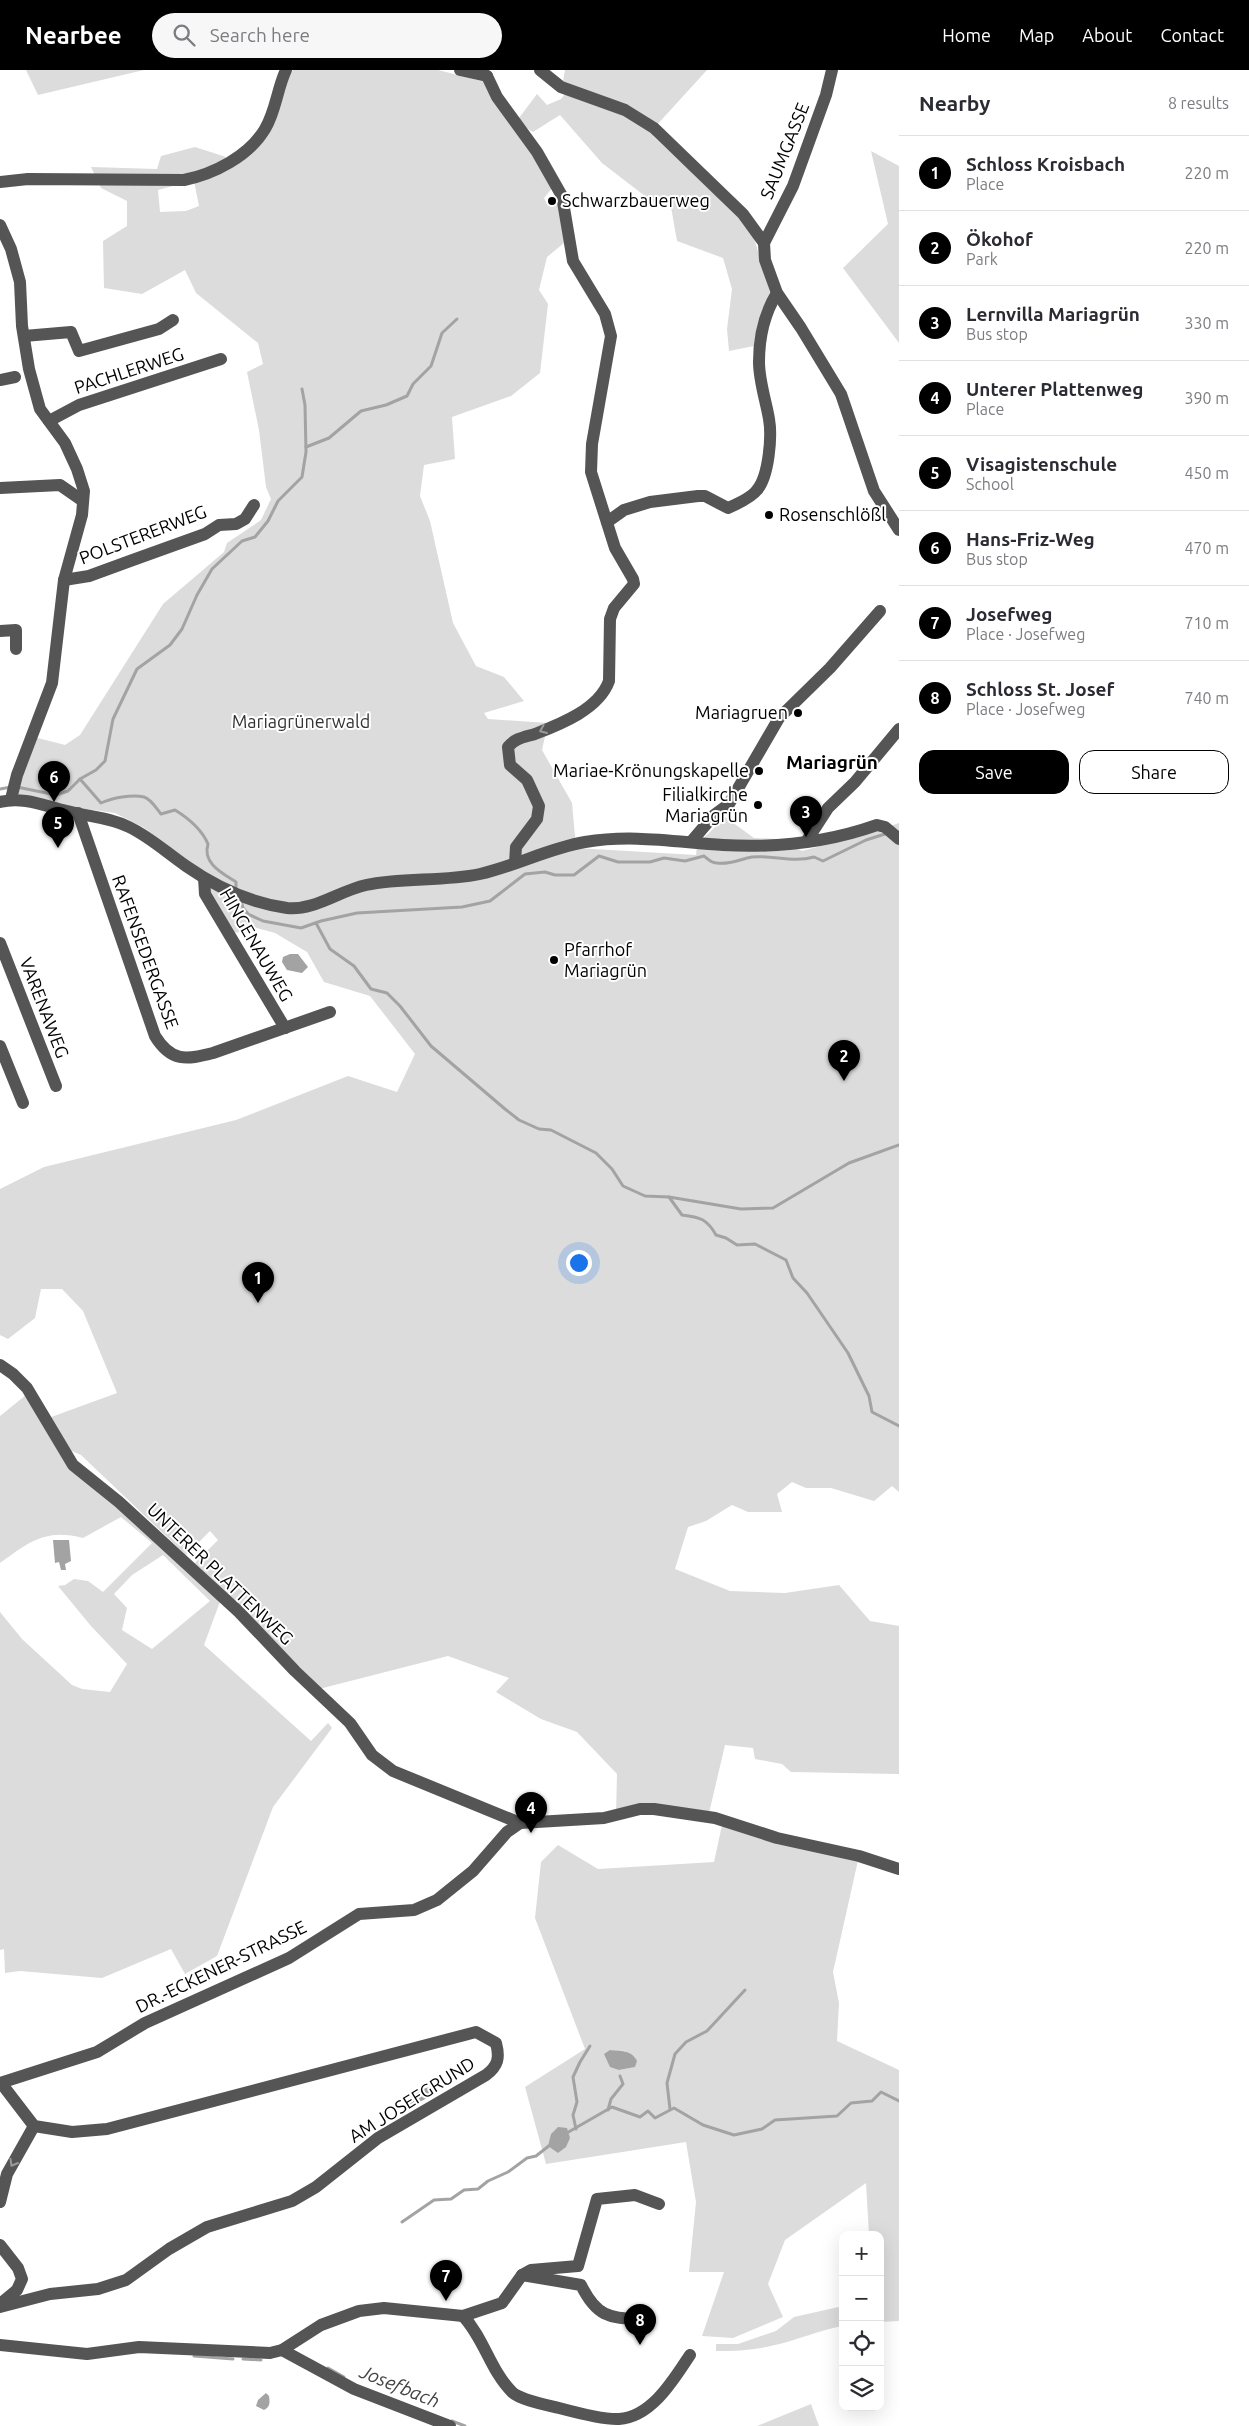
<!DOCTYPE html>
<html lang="en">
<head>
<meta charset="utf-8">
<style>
	:root { --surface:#fff; --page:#f7f7f7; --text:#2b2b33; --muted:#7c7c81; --line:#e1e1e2; --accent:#000 }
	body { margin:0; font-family:Ubuntu,sans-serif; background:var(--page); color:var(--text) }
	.controls { position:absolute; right:15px; bottom:15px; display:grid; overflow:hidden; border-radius:10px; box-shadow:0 5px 20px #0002 }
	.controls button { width:45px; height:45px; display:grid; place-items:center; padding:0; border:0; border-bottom:1px solid var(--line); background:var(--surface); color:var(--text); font:25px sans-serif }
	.you { position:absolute; left:578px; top:1192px; width:18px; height:18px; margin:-12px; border:4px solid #fff; border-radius:50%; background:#1a73e8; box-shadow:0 0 0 8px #1a73e833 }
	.badge { display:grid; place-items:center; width:32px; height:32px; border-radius:50%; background:var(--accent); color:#fff; font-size:16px; font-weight:700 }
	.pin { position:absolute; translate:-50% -41px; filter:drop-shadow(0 1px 2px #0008) }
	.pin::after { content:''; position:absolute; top:26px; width:18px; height:15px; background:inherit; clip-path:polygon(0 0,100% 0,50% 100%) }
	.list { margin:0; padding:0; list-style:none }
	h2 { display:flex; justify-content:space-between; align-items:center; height:65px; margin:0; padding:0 20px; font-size:21px }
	h2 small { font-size:16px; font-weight:400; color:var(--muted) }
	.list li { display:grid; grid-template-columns:32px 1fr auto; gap:15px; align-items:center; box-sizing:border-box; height:75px; padding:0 20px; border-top:1px solid var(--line) }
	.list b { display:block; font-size:19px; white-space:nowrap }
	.list p { margin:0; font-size:16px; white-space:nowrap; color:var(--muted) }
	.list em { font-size:16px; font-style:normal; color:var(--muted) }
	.actions { display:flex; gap:10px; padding:15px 20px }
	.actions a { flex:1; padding:11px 0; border:1px solid var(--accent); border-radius:15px; text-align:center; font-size:18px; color:var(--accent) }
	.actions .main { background:var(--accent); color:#fff }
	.icon { flex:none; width:28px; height:28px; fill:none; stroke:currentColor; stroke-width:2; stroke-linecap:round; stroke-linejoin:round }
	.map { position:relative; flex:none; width:899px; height:2356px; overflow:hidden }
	header { display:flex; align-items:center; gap:30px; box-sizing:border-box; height:70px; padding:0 25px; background:var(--accent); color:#fff }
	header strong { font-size:24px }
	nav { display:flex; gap:28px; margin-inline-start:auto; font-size:18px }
	.search { width:350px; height:45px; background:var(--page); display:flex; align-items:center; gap:12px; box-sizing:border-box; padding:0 18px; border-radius:28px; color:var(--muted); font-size:19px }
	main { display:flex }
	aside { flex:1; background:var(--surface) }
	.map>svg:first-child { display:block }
	.green { fill:#dcdcdc; fill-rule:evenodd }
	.water { fill:#a3a3a3 }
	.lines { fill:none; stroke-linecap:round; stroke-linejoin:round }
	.stream { stroke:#a3a3a3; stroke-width:3 }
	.minor { stroke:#555; stroke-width:12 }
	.oneway { stroke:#999 }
	.poi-dot { fill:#000; stroke:#fff; stroke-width:2 }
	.labels { text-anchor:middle; stroke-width:4; stroke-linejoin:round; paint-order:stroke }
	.street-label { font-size:18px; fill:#000; stroke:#fff }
	.poi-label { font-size:18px; fill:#000; stroke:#fff; text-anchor:start }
	.park-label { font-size:18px; fill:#333; stroke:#fff }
	.neighbourhood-label { font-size:19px; font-weight:bold; fill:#000; stroke:#fff }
	.water-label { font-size:19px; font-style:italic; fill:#444; stroke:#fff }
</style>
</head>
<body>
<header>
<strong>Nearbee</strong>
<div class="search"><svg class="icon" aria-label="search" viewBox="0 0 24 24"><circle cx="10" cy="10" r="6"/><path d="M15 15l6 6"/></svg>Search here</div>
<nav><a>Home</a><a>Map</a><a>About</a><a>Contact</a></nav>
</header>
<main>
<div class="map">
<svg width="899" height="2356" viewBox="0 0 899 2356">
	<rect width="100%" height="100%" fill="#fff"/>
	<g class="green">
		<polygon points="26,0 144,0 38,25"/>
		<path d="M293 0H438L485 12 553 117 544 128 547 134 552 137 560 131 564 173 547 187 539 220 548 234 540 303 511 326 452 347 455 389 424 395 420 426 430 451 453 553 476 596 504 607 524 631 484 643 488 649 548 653 542 680 572 733 576 778 696 785 697 775 725 747 754 768 779 769 802 781 869 763 899 753V1422L892 1416 874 1431 831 1418H806L792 1412 777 1424 782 1442H748L732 1435 706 1451 688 1457 675 1499 730 1521 785 1523 839 1515 870 1551 899 1556V1704L791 1702 782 1694 755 1689 753 1678 725 1675 709 1743 859 1786 833 1902 839 1933 837 1971 899 2000V2251L880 2252V2165H869L866 2113 785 2170 768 2214 783 2247 733 2268 702 2266 724 2202H689L696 2132 686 2072 546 2094 525 2017 585 1979 535 1848 541 1792 558 1775 598 1799 714 1792 722 1755 676 1742 616 1745 617 1704 577 1662 541 1649 496 1622 509 1608 448 1586 319 1619 195 1493 218 1470 210 1461 186 1485 81 1385 58 1375 221 1529 204 1575 311 1671 328 1653 332 1658 273 1737 217 1886 185 1904 171 1879 102 1908 20 1901 5 1903 4 1879 0 1880V1542L22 1569 72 1615 82 1619 110 1622 127 1594 91 1556 58 1516 65 1515 74 1509 88 1511 103 1522 152 1473 121 1447 83 1468C46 1458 29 1472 0 1493V1346L26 1325 43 1350 117 1323 83 1241 62 1219H41L35 1248 8 1269 0 1265V1119L44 1097 236 1050 348 1006 397 1022 415 984 370 926 324 912 307 882 275 863 246 855 242 862 232 863 186 789 143 757 115 743 71 737 16 724 34 667 65 675 80 665 163 534 224 482 227 473 261 450 271 429 266 417 259 360 247 302 263 294 258 273 196 223 185 200 142 224 104 218 103 171 127 156V131L101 118 91 97 157 99 161 86 195 77 226 87 192 111 158 120 160 142 186 141 199 136 194 111 250 86 267 67 280 38 283 15ZM163 1485 210 1531 152 1579 122 1560 127 1538 114 1524 132 1505ZM610 1980 625 1981 634 1997 619 2000Z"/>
		<polygon points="565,0 707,0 655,57 653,66 736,143 754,168 771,225 754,276 729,281 727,259 732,219 723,188 677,171 671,137 663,127 654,133 602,93 560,45 533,62 525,57 519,48 537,24 547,35 561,29 565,24 563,12"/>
		<polygon points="871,81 899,96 899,273 843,198 888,154"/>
		<path d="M843 2236V2256C819 2260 798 2270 775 2275 755 2280 736 2281 716 2281V2274H738L776 2261 794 2247Z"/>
		<polygon points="811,2334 819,2356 757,2356"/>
	</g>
	<g class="water">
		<polygon points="290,884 298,884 308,897 302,903 287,900 282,892 283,887"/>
		<polygon points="53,1470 69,1470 71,1491 65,1494 66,1500 61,1500 59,1492 55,1493"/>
		<path d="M610 1980C620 1981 632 1980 637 1991L635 1997 619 2000 610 1997 604 1984Z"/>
		<polygon points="430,2017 432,2020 431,2026 410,2037 407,2032 414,2021"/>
		<polygon points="558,2057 567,2058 570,2068 566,2077 558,2083 548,2076 551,2064"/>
		<path d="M266 2323 269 2326C270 2333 270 2337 264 2340L256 2336 258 2330Z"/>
	</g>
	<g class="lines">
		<g class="stream">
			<polyline points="306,377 329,368 361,341 386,335 407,326 413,314 431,296 442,263 457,249"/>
			<path d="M80 709 101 733C112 728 132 724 144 727 151 729 156 738 161 744L175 740C188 748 202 760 208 774 202 793 222 803 236 812V820"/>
			<polyline points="17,717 56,725 68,721 80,709 96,700 105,691 113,649 137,599 170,575 182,559 197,525 212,499 242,471 255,467 268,451 278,431 302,407 306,382 305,335 302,319"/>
			<polyline points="0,719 11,717"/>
			<path d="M241 830 243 838 248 844 263 851 301 858 321 851 357 843 462 837 490 831 525 804 545 802 555 805H574L599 786 618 792H650L664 788 685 791 704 786C708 789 711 793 717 793 730 795 740 789 752 787 773 785 793 793 814 787L823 791 866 770 885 764"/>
			<path d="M316 853 330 879 354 896 371 919 387 923 400 936 431 976 505 1039 519 1050 539 1059 551 1060 596 1083 612 1099 623 1116 645 1126 669 1127 682 1145C700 1147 707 1149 716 1165L726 1168 737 1175 755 1174 786 1190 793 1208 807 1223 848 1283 869 1326 872 1342 899 1356"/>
			<polyline points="669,1127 741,1139 773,1138 849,1093 899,1075"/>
			<polyline points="670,2039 667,2013 675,1984 686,1972 707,1961 745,1920"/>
			<polyline points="608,2040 611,2029 623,2014 620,2006"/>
			<polyline points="576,2059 573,2045 577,2032 573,2007 580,1992 590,1976"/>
			<polyline points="565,2064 612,2037 640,2047 648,2041 655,2048 674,2038 703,2055 734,2065 762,2059 775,2050 837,2046 851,2033 872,2031 881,2022 899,2031"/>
			<polyline points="402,2152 434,2130 451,2129 464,2120 478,2119 488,2111 508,2102 527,2088 536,2086 550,2075"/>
			<polyline points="194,2286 233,2289"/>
			<polyline points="243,2289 261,2290"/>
			<polyline points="328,2298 344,2307"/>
			<polyline points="452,2351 465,2356"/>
		</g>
		<g class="minor">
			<polyline points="460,0 487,6"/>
			<polyline points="540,0 561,17 625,40 654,58 743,144 764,173 765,190 777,223 801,258 841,324 874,421 899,460"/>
			<path d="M487 6 497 27 537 82 562 126 573 191 605 244 611 266 592 374 591 402 615 478 633 509 634 514 614 538 610 549 609 611C599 639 561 654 535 664 525 667 515 668 508 677L510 695 527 710 539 736 537 749 516 777 515 793"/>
			<path d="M0 112 28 109 184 110C214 104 249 86 265 59 276 41 277 19 286 0"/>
			<polyline points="0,155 11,179 20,212 22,256 29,299 40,339 65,373 77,399 84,421 82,445 64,510 52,613 17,705 11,729"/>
			<polyline points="764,173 793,116 826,25 832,0"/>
			<polyline points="24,266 71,262 79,281 159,259 173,250"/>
			<polyline points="0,310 15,307"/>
			<polyline points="49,351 79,335 221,289"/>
			<polyline points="0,418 60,415 83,431"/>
			<path d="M607 452 624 440 650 432 698 426H705L728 438C737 434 751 428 757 420 769 406 772 366 769 349 766 331 759 311 759 292 759 268 764 244 777 223"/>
			<polyline points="64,510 89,506 130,491 205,464 219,455 236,454 245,449 254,435"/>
			<polyline points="0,561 16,560 16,579"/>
			<path d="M0 732C23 726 45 736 67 741 89 747 109 747 129 757 150 767 167 783 186 796 216 817 251 833 287 838 314 841 339 821 366 815 403 807 442 812 480 804 516 796 549 778 585 772 632 764 676 772 723 775 774 778 829 772 877 755L885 757 899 769"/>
			<path d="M78 743 155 966C171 992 186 990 213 983L330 942"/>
			<polyline points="691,772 714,745 729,734 779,648 830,598 880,541"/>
			<polyline points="806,772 828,738 855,712 899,659"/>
			<polyline points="204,808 205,824 285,958"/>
			<polyline points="0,873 56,1016"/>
			<polyline points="0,976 23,1033"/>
			<polyline points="0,1295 13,1304 27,1318 73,1395 119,1432 239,1542 295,1601 350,1653 372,1685 393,1701 520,1753 604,1748 640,1739 654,1739 715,1748 777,1768 859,1786 899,1799"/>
			<polyline points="0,2013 97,1982 145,1953 289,1888 359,1844 414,1840 437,1830 473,1801 507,1762 520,1753"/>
			<polyline points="0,2132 7,2104 34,2056"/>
			<polyline points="0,2175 18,2198 22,2209 17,2220 0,2234"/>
			<path d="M522 2205 581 2215C599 2252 614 2247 650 2250"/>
			<path d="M0 2237 50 2224 98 2219 126 2210 169 2179 207 2157 292 2131 316 2117 378 2068 486 2005C498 1996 500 1988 496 1973L476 1962 107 2059 72 2062 34 2056 1 2013"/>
			<path d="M463 2246C484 2268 490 2300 512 2322 520 2330 547 2335 559 2338 574 2342 605 2350 619 2349 652 2347 674 2309 690 2285"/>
			<polyline points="0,2275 87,2284 139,2277 270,2283 282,2280 321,2255 359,2241 384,2238 463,2246 502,2233 522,2205 531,2200 578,2196 597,2129 635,2125 659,2134"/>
			<polyline points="282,2280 354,2319 450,2356"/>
		</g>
	</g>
	<defs><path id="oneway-chevron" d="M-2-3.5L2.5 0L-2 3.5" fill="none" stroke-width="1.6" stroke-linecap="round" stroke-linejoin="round" transform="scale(1.25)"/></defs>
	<g class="oneway">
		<use href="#oneway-chevron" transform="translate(543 660) rotate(157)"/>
		<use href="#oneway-chevron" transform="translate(13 2093) rotate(120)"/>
	</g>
	<g class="poi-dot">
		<circle cx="552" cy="131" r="5"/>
		<circle cx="769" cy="445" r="5"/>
		<circle cx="798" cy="643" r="5"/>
		<circle cx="759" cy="701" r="5"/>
		<circle cx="758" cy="735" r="5"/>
		<circle cx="554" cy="890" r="5"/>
	</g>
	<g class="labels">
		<g class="street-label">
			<text transform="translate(785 81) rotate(-68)" y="6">SAUMGASSE</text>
			<text transform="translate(129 301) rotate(-18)" y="6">PACHLERWEG</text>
			<text transform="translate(143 465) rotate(-21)" y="6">POLSTERERWEG</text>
			<text transform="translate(256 875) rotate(60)" y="6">HINGENAUWEG</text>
			<text transform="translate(145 882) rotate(70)" y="6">RAFENSEDERGASSE</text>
			<text transform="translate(44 938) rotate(69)" y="6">VARENAWEG</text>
			<text transform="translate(220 1504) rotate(44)" y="6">UNTERER PLATTENWEG</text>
			<text transform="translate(221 1897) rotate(-26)" y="6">DR.-ECKENER-STRASSE</text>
			<text transform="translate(412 2030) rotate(-32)" y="6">AM JOSEFGRUND</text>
		</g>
		<g class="poi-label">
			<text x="562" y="137">Schwarzbauerweg</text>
			<text x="779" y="451">Rosenschlößl</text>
			<text x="788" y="649" text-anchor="end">Mariagruen</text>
			<text x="749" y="707" text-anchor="end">Mariae-Krönungskapelle</text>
			<text x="748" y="731" text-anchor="end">Filialkirche<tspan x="748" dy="21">Mariagrün</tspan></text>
			<text x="564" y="886">Pfarrhof<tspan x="564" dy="21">Mariagrün</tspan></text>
		</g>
		<g class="park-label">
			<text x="301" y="658">Mariagrünerwald</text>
		</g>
		<g class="neighbourhood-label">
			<text x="832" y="699">Mariagrün</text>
		</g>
		<g class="water-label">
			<text transform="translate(400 2316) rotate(22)" y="7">Josefbach</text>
		</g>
	</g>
</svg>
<div class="controls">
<button>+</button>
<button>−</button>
<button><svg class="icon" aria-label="locate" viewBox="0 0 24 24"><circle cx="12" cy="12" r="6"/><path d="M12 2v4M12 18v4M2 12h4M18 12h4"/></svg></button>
<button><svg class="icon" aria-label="layers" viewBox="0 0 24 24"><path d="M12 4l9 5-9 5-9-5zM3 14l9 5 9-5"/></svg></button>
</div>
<div class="you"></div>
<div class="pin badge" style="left:258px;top:1233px">1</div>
<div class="pin badge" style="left:844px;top:1011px">2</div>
<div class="pin badge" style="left:806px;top:767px">3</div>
<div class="pin badge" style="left:531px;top:1763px">4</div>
<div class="pin badge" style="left:58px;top:778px">5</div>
<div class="pin badge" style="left:54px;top:732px">6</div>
<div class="pin badge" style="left:446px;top:2231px">7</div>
<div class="pin badge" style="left:640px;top:2275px">8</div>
</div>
<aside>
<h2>Nearby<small>8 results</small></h2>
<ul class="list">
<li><span class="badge">1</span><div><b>Schloss Kroisbach</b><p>Place</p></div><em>220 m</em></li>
<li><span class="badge">2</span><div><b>Ökohof</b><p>Park</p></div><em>220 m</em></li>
<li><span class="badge">3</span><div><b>Lernvilla Mariagrün</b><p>Bus stop</p></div><em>330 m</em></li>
<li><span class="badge">4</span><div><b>Unterer Plattenweg</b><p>Place</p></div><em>390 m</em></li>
<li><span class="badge">5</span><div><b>Visagistenschule</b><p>School</p></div><em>450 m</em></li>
<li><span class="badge">6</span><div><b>Hans-Friz-Weg</b><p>Bus stop</p></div><em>470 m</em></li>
<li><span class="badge">7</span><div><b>Josefweg</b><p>Place · Josefweg</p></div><em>710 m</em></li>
<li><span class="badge">8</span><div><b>Schloss St. Josef</b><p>Place · Josefweg</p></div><em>740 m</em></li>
</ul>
<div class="actions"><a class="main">Save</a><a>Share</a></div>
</aside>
</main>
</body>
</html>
